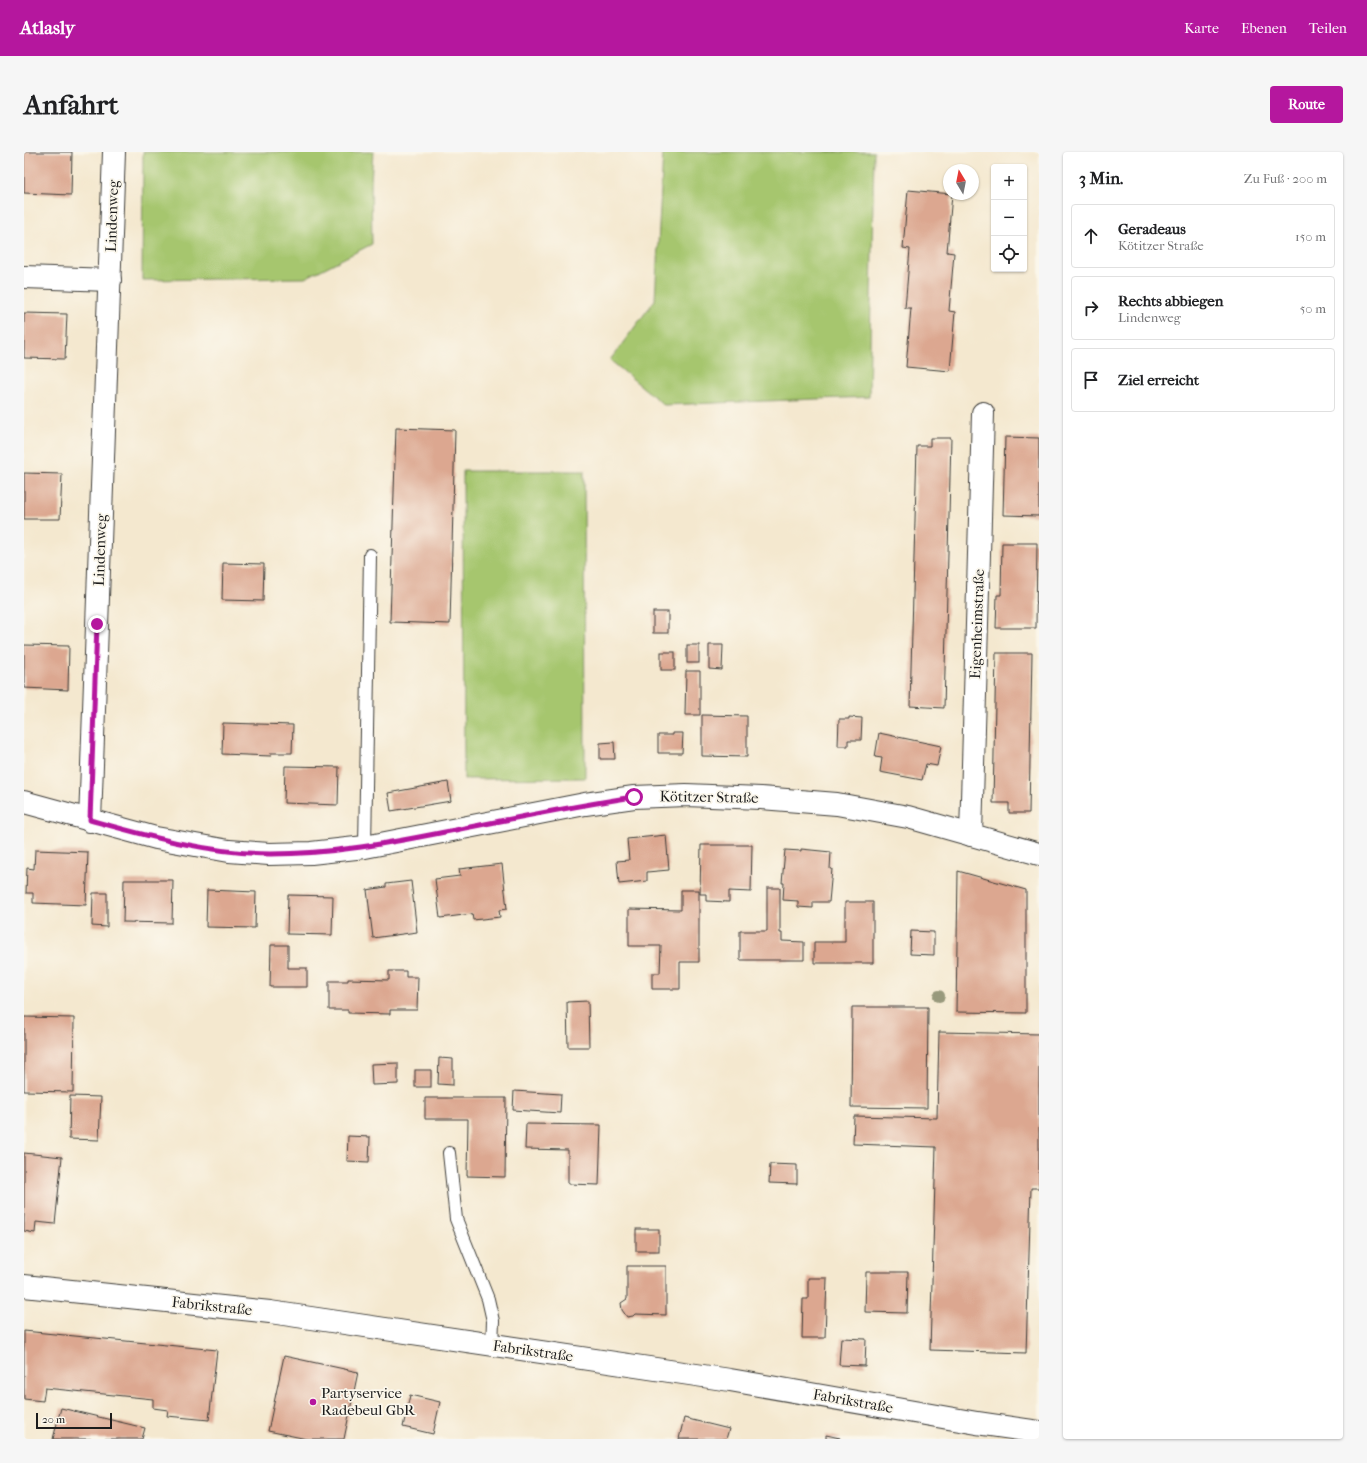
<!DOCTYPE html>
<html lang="de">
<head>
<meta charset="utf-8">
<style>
	:root { --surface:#fff; --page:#f6f6f6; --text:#202124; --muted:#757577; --line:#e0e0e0; --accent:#b5179e }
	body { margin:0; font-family:"IM FELL French Canon",serif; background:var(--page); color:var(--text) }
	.controls { position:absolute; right:12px; top:12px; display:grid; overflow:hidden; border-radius:4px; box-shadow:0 1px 3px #0004 }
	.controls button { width:36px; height:36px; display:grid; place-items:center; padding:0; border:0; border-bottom:1px solid var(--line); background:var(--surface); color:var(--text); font:20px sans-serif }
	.compass { position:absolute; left:919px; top:12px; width:36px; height:36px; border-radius:50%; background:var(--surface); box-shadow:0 1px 3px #0004; rotate:350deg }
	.scale { position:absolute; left:12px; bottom:10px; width:76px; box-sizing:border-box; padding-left:4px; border:2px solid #1c1c1c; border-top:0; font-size:11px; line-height:14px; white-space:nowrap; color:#1c1c1c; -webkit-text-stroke:3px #fbf7ec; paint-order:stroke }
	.stop { position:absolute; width:12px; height:12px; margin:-9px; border:3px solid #b5179e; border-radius:50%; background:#fff }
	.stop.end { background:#b5179e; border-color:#fff; box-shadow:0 1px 4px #0008 }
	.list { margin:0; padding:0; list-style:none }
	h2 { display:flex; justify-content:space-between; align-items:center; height:52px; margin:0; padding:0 16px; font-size:17px }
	h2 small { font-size:13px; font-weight:400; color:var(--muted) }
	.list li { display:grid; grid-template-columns:26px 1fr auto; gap:12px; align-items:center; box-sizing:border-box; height:64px; margin:0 8px 8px; padding:0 8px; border:1px solid var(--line); border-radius:4px }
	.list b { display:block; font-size:15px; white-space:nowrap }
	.list p { margin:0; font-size:13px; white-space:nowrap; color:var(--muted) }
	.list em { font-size:13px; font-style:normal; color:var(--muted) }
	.icon { flex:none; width:22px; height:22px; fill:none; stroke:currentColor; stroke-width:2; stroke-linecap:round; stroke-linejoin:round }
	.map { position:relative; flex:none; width:1015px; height:1287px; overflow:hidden; border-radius:4px }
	header { display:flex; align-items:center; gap:24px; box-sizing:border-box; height:56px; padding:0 20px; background:var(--accent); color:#fff }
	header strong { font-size:19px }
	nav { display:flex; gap:22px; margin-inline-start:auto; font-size:14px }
	.intro { display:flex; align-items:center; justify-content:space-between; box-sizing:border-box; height:96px; padding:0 24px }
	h1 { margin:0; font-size:28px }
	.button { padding:10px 18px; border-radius:4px; background:var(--accent); color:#fff; font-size:14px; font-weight:700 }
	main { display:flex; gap:24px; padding:0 24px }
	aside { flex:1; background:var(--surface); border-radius:4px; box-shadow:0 1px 3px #0004 }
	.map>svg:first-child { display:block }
	.green { fill:#a6c66e; stroke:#617145 }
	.building { fill:#dca790 }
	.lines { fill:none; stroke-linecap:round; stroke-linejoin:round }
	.service-casing { stroke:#3c3b37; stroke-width:14 }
	.minor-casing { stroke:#3c3b37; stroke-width:24 }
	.tertiary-casing { stroke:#3c3b37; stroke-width:24 }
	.service { stroke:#fff; stroke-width:12 }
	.minor { stroke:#fff; stroke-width:22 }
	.tertiary { stroke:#fff; stroke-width:22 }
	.tree { fill:#98997c }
	.route { stroke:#b5179e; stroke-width:5 }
	.poi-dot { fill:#b5179e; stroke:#fbf7ec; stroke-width:1.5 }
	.labels { text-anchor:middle; stroke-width:3.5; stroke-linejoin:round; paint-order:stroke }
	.street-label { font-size:15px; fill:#1c1c1c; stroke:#fbf7ec }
	.poi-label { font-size:15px; fill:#1c1c1c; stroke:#fbf7ec; text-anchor:start }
</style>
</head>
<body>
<header>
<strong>Atlasly</strong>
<nav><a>Karte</a><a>Ebenen</a><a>Teilen</a></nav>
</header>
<div class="intro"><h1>Anfahrt</h1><a class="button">Route</a></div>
<main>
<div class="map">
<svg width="1015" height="1287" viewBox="0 0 1015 1287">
	<rect width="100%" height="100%" fill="#fbf7ec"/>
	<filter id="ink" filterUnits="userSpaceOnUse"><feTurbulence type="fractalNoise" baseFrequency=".025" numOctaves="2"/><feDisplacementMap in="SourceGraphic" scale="8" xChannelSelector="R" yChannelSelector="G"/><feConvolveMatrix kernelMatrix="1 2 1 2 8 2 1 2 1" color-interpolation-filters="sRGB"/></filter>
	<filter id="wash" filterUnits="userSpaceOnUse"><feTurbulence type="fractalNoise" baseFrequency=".012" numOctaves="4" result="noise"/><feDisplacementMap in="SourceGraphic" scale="16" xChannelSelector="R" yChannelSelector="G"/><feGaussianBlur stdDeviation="0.9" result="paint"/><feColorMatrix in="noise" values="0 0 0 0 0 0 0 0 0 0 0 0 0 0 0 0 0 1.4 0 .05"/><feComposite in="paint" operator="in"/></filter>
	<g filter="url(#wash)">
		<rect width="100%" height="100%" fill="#f4e8cf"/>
		<g class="green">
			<polygon points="119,0 349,0 347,30 348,92 281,126 118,128"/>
			<polygon points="639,0 850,0 845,245 640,253 586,208 631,148"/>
			<polygon points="439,319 560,319 561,626 440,627"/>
		</g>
		<g id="blocks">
			<g class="building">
				<polygon points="0,0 48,0 47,43 0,41"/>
				<polygon points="884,38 928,42 923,100 930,101 925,159 931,160 926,219 882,215 887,156 881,156 886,97 879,96"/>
				<polygon points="0,161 43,162 41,207 0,206"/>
				<polygon points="372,276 431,278 426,472 366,470"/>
				<polygon points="981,285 1015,286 1015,364 979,363"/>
				<polygon points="906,286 927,286 920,556 886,554 893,294 906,294"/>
				<polygon points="0,321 38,322 36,367 0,367"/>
				<polygon points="978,391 1013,391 1012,476 972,476 973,443 977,443"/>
				<polygon points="199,411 240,412 239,449 198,448"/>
				<rect x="629" y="460" width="15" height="21"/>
				<polygon points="0,493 45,494 44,538 0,536"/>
				<rect x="663" y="493" width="12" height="18"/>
				<polygon points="685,493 699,493 698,518 685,517"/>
				<rect x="637" y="500" width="14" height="18"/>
				<polygon points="972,501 1008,501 1005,661 985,661 985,651 969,651"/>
				<polygon points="662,519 676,519 676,563 661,563"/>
				<polygon points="678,563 723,564 723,605 678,604"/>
				<polygon points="825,565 838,566 837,588 824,588 824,594 814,594 815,567 825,567"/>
				<polygon points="199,571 269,573 268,601 247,601 247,604 198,602"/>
				<polygon points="648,581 659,581 658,601 634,601 634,583 648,583"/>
				<polygon points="855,581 917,594 913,614 902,612 898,628 856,620 858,606 851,605"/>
				<polygon points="590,590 591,607 576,607 576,591"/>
				<polygon points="261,614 315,615 314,653 260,651"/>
				<polygon points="424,630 427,649 367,659 364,641"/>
				<polygon points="642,683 645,718 623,720 623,729 595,732 593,709 605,708 603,687"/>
				<polygon points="677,693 728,693 727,740 705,739 705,750 682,749 682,742 676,742"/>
				<polygon points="777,697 807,700 806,717 808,717 805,750 789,750 789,756 774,755 774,749 759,748 760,731 758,731 761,698 777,699"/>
				<polygon points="11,698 64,700 62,753 9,751 9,741 2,741 3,716 10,717"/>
				<polygon points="478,712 483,757 475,758 476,765 449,768 448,762 416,766 411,727 436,724 435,717"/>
				<polygon points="934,719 1002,738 1002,861 932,860"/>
				<polygon points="100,728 149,728 148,771 99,770"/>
				<polygon points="387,729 393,780 349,786 343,738 362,735 362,732"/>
				<polygon points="743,736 756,736 756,781 758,781 758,789 780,790 780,808 716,808 716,779 743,779"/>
				<polygon points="183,738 232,740 231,776 182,775"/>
				<polygon points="657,738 675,738 675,810 656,810 656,837 628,837 628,821 636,821 637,794 605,794 605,757 657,758"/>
				<polygon points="69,741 83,741 83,775 68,774"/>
				<polygon points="264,743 309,744 308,783 263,782"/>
				<polygon points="821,750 849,750 849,811 790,811 790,790 821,790"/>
				<polygon points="887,779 910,780 910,803 886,802"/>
				<polygon points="247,793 264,793 264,816 283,816 283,835 246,835"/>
				<polygon points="365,819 382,819 382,825 394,825 393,858 366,858 366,862 324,861 324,858 305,858 305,829 324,829 324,827 365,828"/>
				<polygon points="564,849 565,895 544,895 543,850"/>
				<polygon points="828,855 904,855 903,956 827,955"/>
				<polygon points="0,865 50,866 49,940 0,939"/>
				<polygon points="915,880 1015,882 1015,1036 1007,1036 1002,1201 906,1198 912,995 829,992 830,964 913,966"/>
				<polygon points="415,906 429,907 429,933 414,932"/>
				<polygon points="374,911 374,932 348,933 347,912"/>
				<rect x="391" y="918" width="16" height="17"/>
				<polygon points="490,939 537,942 536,961 489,958"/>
				<polygon points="46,944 77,945 75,988 45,987"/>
				<polygon points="401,946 482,946 481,1025 443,1024 444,967 401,967"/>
				<polygon points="502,972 577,973 575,1033 544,1032 544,998 501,997"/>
				<polygon points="324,984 346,985 345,1010 323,1009"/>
				<polygon points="0,1001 38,1005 31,1072 12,1070 11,1081 0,1079"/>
				<polygon points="746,1012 773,1013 773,1032 745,1031"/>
				<rect x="612" y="1077" width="23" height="22"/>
				<polygon points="603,1114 642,1114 642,1163 611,1162 609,1164 603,1165 598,1158 597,1151 603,1147"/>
				<polygon points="842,1120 884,1120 883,1161 841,1160"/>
				<polygon points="784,1126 803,1126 801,1186 778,1186 779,1147 784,1147"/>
				<polygon points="0,1179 193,1198 185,1268 143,1264 144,1258 129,1256 129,1247 21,1236 19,1249 0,1247"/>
				<polygon points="817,1186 842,1187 841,1214 815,1213"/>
				<polygon points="260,1204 334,1220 320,1287 283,1287 244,1279"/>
				<polygon points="386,1243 416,1250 409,1282 379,1275"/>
				<polygon points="37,1256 121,1276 118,1287 29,1287"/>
				<polygon points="660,1266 705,1277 702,1287 655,1287"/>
				<polygon points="802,1283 816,1286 816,1287 802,1287"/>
			</g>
		</g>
	</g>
	<g filter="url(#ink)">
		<use href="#blocks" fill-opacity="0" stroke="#3c3b37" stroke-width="1"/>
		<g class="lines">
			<defs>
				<g id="service">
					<polyline points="341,695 346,403"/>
					<polyline points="425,1001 432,1067 464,1147 469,1169 468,1193"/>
				</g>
				<g id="minor">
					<polyline points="0,125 86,128"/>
					<polyline points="66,669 90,0"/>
					<polyline points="947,683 959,261"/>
					<polyline points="0,1134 246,1160 706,1228 953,1271 1015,1280"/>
				</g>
				<polyline id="tertiary" points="0,650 132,686 205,699 245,702 287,701 341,695 561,652 610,645 662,643 737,646 813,652 884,665 1015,702"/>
			</defs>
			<use href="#service" class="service-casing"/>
			<use href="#minor" class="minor-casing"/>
			<use href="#tertiary" class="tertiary-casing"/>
			<use href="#service" class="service"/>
			<use href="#minor" class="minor"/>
			<use href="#tertiary" class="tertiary"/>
		</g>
		<circle class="tree" cx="915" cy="844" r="6"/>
	</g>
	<g class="lines" filter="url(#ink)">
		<path class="route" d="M73 472 66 668C124 684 186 702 247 702 308 702 366 691 426 679 487 667 548 654 610 645"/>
	</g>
	<circle class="poi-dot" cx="289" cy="1250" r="4"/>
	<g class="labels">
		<g class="street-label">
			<text transform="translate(88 64) rotate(-88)" y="5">Lindenweg</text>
			<text transform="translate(76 398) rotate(-88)" y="5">Lindenweg</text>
			<text transform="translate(953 472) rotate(-88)" y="5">Eigenheimstraße</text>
			<text transform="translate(685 645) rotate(1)" y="5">Kötitzer Straße</text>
			<text transform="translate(188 1154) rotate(6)" y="5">Fabrikstraße</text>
			<text transform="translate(509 1199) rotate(8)" y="5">Fabrikstraße</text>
			<text transform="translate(829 1249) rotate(10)" y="5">Fabrikstraße</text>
		</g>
		<g class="poi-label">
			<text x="297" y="1246">Partyservice<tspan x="297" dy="17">Radebeul GbR</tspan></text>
		</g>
	</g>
</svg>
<div class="controls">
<button>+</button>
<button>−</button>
<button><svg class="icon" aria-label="locate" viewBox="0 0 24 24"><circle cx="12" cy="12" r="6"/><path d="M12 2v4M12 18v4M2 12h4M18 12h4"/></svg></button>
</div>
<svg class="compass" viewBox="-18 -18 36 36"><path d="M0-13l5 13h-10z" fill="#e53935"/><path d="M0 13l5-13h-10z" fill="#757577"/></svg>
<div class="scale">20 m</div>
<div class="stop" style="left:610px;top:645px"></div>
<div class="stop end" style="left:73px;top:472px"></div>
</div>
<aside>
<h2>3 Min.<small>Zu Fuß · 200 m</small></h2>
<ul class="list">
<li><svg class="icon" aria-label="ahead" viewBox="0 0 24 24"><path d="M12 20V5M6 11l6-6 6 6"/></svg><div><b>Geradeaus</b><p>Kötitzer Straße</p></div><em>150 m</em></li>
<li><svg class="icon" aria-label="right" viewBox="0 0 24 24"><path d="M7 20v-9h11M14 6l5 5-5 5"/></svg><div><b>Rechts abbiegen</b><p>Lindenweg</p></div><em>50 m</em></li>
<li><svg class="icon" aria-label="arrive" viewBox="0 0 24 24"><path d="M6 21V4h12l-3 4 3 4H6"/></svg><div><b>Ziel erreicht</b></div></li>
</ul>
</aside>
</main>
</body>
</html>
